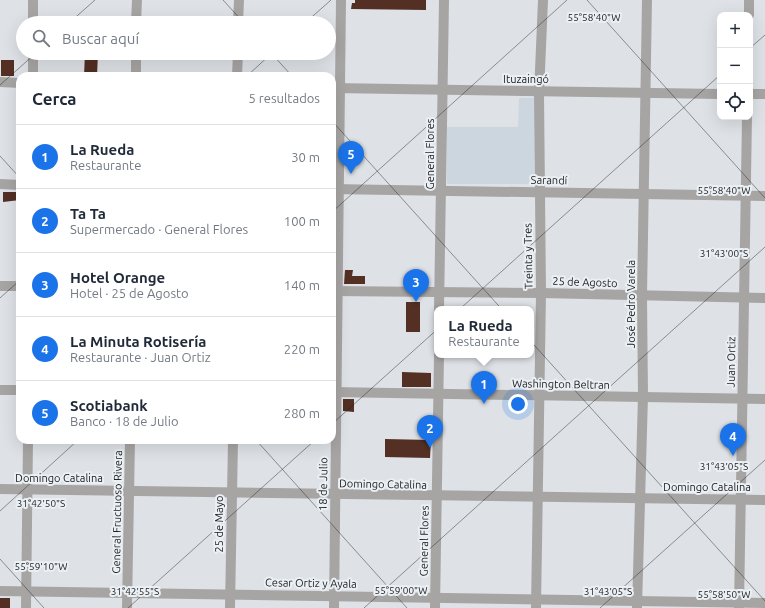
<!DOCTYPE html>
<html lang="es">
<head>
<meta charset="utf-8">
<style>
	:root { --surface:#fff; --page:#f6f6f7; --text:#1f2937; --muted:#747a83; --line:#e0e1e3; --accent:#1a73e8 }
	body { margin:0; font-family:Ubuntu,sans-serif; background:var(--page); color:var(--text) }
	.controls { position:absolute; right:12px; top:12px; display:grid; overflow:hidden; border-radius:8px; box-shadow:0 4px 16px #0002 }
	.controls button { width:36px; height:36px; display:grid; place-items:center; padding:0; border:0; border-bottom:1px solid var(--line); background:var(--surface); color:var(--text); font:20px sans-serif }
	.you { position:absolute; left:518px; top:404px; width:14px; height:14px; margin:-10px; border:3px solid #fff; border-radius:50%; background:#1a73e8; box-shadow:0 0 0 6px #1a73e833 }
	.badge { display:grid; place-items:center; width:26px; height:26px; border-radius:50%; background:var(--accent); color:#fff; font-size:13px; font-weight:700 }
	.pin { position:absolute; translate:-50% -33px; filter:drop-shadow(0 1px 2px #0008) }
	.pin::after { content:''; position:absolute; top:21px; width:14px; height:12px; background:inherit; clip-path:polygon(0 0,100% 0,50% 100%) }
	.popup { position:absolute; left:434px; top:306px; width:100px; height:52px; box-sizing:border-box; display:grid; place-content:center; border-radius:8px; background:var(--surface); filter:drop-shadow(0 1px 3px #0005); font-size:13px; white-space:nowrap; color:var(--muted) }
	.popup b { font-size:15px; color:var(--text) }
	.popup::after { content:''; position:absolute; left:50%; top:100%; margin-left:-8px; border:8px solid transparent; border-top-color:var(--surface) }
	.list { margin:0; padding:0; list-style:none }
	h2 { display:flex; justify-content:space-between; align-items:center; height:52px; margin:0; padding:0 16px; font-size:17px }
	h2 small { font-size:13px; font-weight:400; color:var(--muted) }
	.list li { display:grid; grid-template-columns:26px 1fr auto; gap:12px; align-items:center; box-sizing:border-box; height:64px; padding:0 16px; border-top:1px solid var(--line) }
	.list b { display:block; font-size:15px; white-space:nowrap }
	.list p { margin:0; font-size:13px; white-space:nowrap; color:var(--muted) }
	.list em { font-size:13px; font-style:normal; color:var(--muted) }
	.icon { flex:none; width:22px; height:22px; fill:none; stroke:currentColor; stroke-width:2; stroke-linecap:round; stroke-linejoin:round }
	.map { position:relative; flex:none; width:765px; height:608px; overflow:hidden }
	.search { position:absolute; background:var(--surface); box-shadow:0 4px 16px #0002; left:16px; top:16px; width:320px; height:44px; display:flex; align-items:center; gap:10px; box-sizing:border-box; padding:0 14px; border-radius:22px; color:var(--muted); font-size:15px }
	.panel { position:absolute; background:var(--surface); box-shadow:0 4px 16px #0002; left:16px; top:72px; width:320px; height:372px; border-radius:12px }
	.map>svg:first-child { display:block }
	.built { fill:#ccd6df }
	.building { fill:#532f24 }
	.lines { fill:none; stroke-linecap:round; stroke-linejoin:round }
	.minor { stroke:#a7a5a4; stroke-width:10 }
	.ticks { fill:none; stroke:#212224; stroke-width:1; stroke-opacity:0.45 }
	.labels { text-anchor:middle; stroke-width:4; stroke-linejoin:round; paint-order:stroke }
	.street-label { font-size:11px; fill:#212224; stroke:#ebf0f4 }
	.ticks-label { font-size:10px; text-anchor:middle; fill:#212224; stroke:#ebf0f4; stroke-width:4; stroke-linejoin:round; paint-order:stroke }
</style>
</head>
<body>
<div class="map">
<svg width="765" height="608" viewBox="0 0 765 608">
	<rect width="100%" height="100%" fill="#dee2e6"/>
	<polygon class="built" points="519,98 535,98 534,184 447,184 447,127 518,127"/>
	<g class="building">
		<polygon points="355,0 426,0 426,10 351,9 352,3 355,3"/>
		<polygon points="85,53 98,53 97,76 84,76"/>
		<rect x="1" y="60" width="13" height="16"/>
		<polygon points="3,192 20,192 20,200 3,202"/>
		<polygon points="345,270 353,270 352,276 365,276 365,284 344,284"/>
		<rect x="406" y="302" width="14" height="30"/>
		<polygon points="402,372 431,373 431,387 402,387"/>
		<polygon points="343,399 354,399 354,412 343,411"/>
		<polygon points="385,439 431,440 430,458 385,457"/>
		<rect x="0" y="598" width="10" height="10"/>
	</g>
	<g class="lines">
		<g class="minor">
			<polyline points="749,15 749,0"/>
			<polyline points="33,23 33,0"/>
			<polyline points="136,23 137,0"/>
			<polyline points="238,23 239,0"/>
			<polyline points="33,76 33,53"/>
			<polyline points="136,76 136,53"/>
			<polyline points="237,76 238,53"/>
			<polyline points="0,82 20,83"/>
			<polyline points="332,88 720,94"/>
			<polyline points="750,94 765,94"/>
			<polyline points="0,184 20,185"/>
			<polyline points="332,189 765,196"/>
			<polyline points="0,286 20,286"/>
			<polyline points="332,291 541,293 765,298"/>
			<polyline points="439,309 444,0"/>
			<polyline points="0,390 20,390"/>
			<polyline points="332,392 765,399"/>
			<polyline points="0,489 765,500"/>
			<polyline points="0,591 765,603"/>
			<polyline points="26,608 28,440"/>
			<polyline points="127,608 130,440"/>
			<polyline points="230,608 233,440"/>
			<polyline points="334,608 341,0"/>
			<polyline points="435,608 439,355"/>
			<polyline points="536,608 541,293 539,94 543,0"/>
			<polyline points="637,608 643,396 642,296 647,0"/>
			<polyline points="739,608 747,117"/>
		</g>
	</g>
	<path class="ticks" d="M223 0 244 23M587 0 765 198M69 23 95 0M305 23 331 0M750 48 765 35M271 53 292 76M247 76 272 53M0 85 36 53M332 121 765 601M0 156 20 178M332 212 567 0M0 298 20 280M332 424 720 75M256 440 407 608M0 511 78 440M0 559 44 608M128 608 315 440M364 608 765 247M600 608 765 460"/>
	<g class="labels">
		<g class="street-label">
			<text x="526" y="83">Ituzaingó</text>
			<text transform="translate(430 154) rotate(-90)" y="4">General Flores</text>
			<text transform="translate(549 180) rotate(1)" y="4">Sarandí</text>
			<text transform="translate(528 256) rotate(-91)" y="4">Treinta y Tres</text>
			<text transform="translate(585 282) rotate(2)" y="4">25 de Agosto</text>
			<text transform="translate(631 304) rotate(-90)" y="4">José Pedro Varela</text>
			<text transform="translate(731 362) rotate(-89)" y="4">Juan Ortiz</text>
			<text transform="translate(561 384) rotate(1)" y="4">Washington Beltran</text>
			<text x="59" y="482">Domingo Catalina</text>
			<text transform="translate(323 484) rotate(-89)" y="4">18 de Julio</text>
			<text transform="translate(383 484) rotate(1)" y="4">Domingo Catalina</text>
			<text x="707" y="491">Domingo Catalina</text>
			<text transform="translate(117 512) rotate(-89)" y="4">General Fructuoso Rivera</text>
			<text transform="translate(219 524) rotate(-90)" y="4">25 de Mayo</text>
			<text transform="translate(424 541) rotate(-89)" y="4">General Flores</text>
			<text transform="translate(311 583) rotate(1)" y="4">Cesar Ortiz y Ayala</text>
		</g>
	</g>
	<g class="ticks-label">
		<text x="594" y="21">55°58'40"W</text>
		<text x="724" y="194">55°58'40"W</text>
		<text x="724" y="257">31°43'00"S</text>
		<text x="724" y="470">31°43'05"S</text>
		<text x="41" y="507">31°42'50"S</text>
		<text x="41" y="570">55°59'10"W</text>
		<text x="401" y="594">55°59'00"W</text>
		<text x="135" y="595">31°42'55"S</text>
		<text x="608" y="595">31°43'05"S</text>
		<text x="724" y="598">55°58'50"W</text>
	</g>
</svg>
<div class="controls">
<button>+</button>
<button>−</button>
<button><svg class="icon" aria-label="locate" viewBox="0 0 24 24"><circle cx="12" cy="12" r="6"/><path d="M12 2v4M12 18v4M2 12h4M18 12h4"/></svg></button>
</div>
<div class="you"></div>
<div class="pin badge" style="left:484px;top:404px">1</div>
<div class="popup"><b>La Rueda</b>Restaurante</div>
<div class="pin badge" style="left:430px;top:448px">2</div>
<div class="pin badge" style="left:416px;top:302px">3</div>
<div class="pin badge" style="left:733px;top:456px">4</div>
<div class="pin badge" style="left:351px;top:174px">5</div>
<div class="search"><svg class="icon" aria-label="search" viewBox="0 0 24 24"><circle cx="10" cy="10" r="6"/><path d="M15 15l6 6"/></svg>Buscar aquí</div>
<section class="panel">
<h2>Cerca<small>5 resultados</small></h2>
<ul class="list">
<li><span class="badge">1</span><div><b>La Rueda</b><p>Restaurante</p></div><em>30 m</em></li>
<li><span class="badge">2</span><div><b>Ta Ta</b><p>Supermercado · General Flores</p></div><em>100 m</em></li>
<li><span class="badge">3</span><div><b>Hotel Orange</b><p>Hotel · 25 de Agosto</p></div><em>140 m</em></li>
<li><span class="badge">4</span><div><b>La Minuta Rotisería</b><p>Restaurante · Juan Ortiz</p></div><em>220 m</em></li>
<li><span class="badge">5</span><div><b>Scotiabank</b><p>Banco · 18 de Julio</p></div><em>280 m</em></li>
</ul>
</section>
</div>
</body>
</html>
